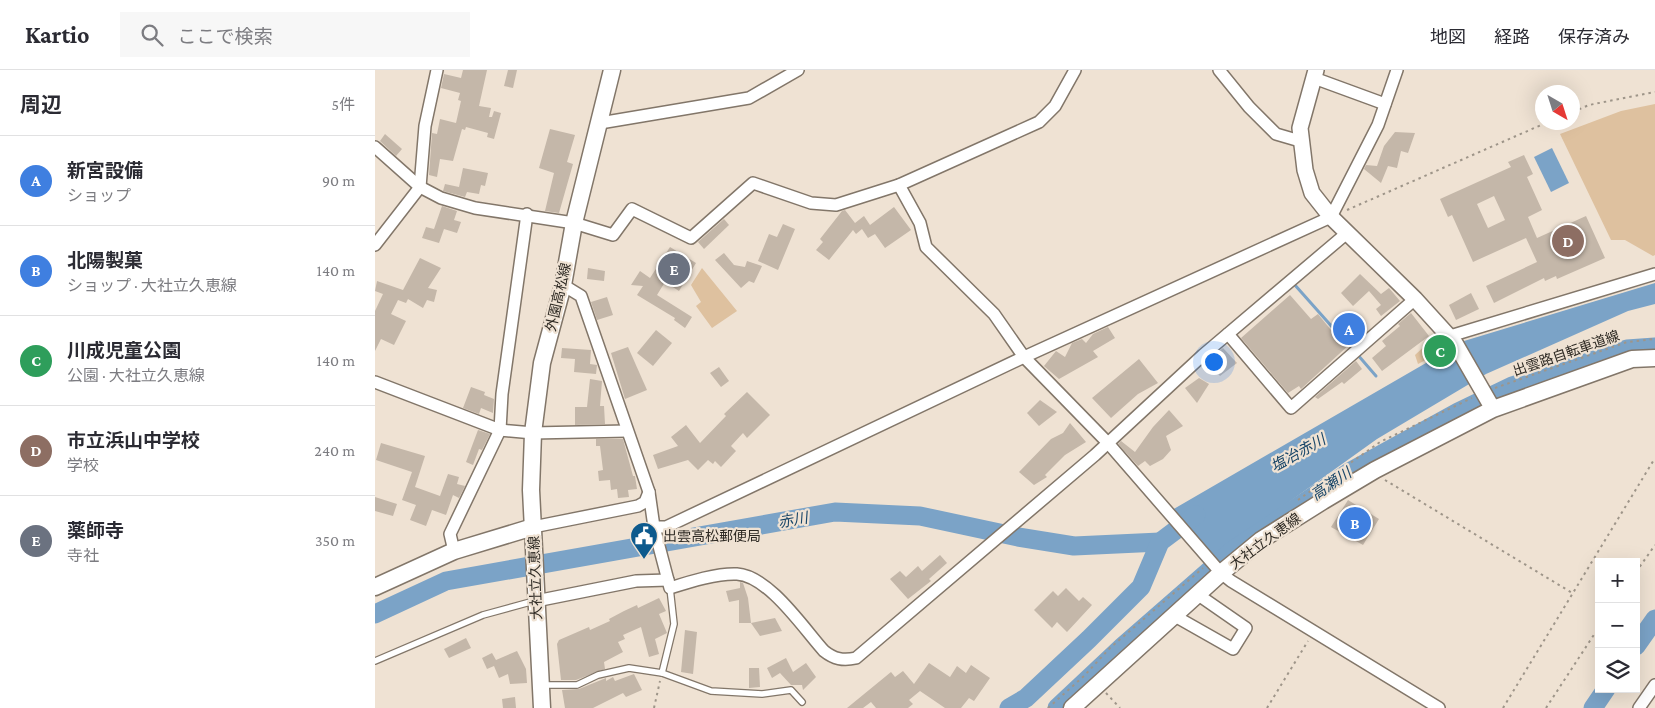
<!DOCTYPE html>
<html lang="ja">
<head>
<meta charset="utf-8">
<style>
	:root { --surface:#fff; --page:#f7f7f7; --text:#2b2b33; --muted:#7c7c81; --line:#e1e1e2; --accent:#0d5a8d }
	body { margin:0; font-family:"Crimson Pro","Noto Sans JP",serif; background:var(--page); color:var(--text) }
	.controls { position:absolute; right:15px; bottom:15px; display:grid; overflow:hidden; border-radius:0px; box-shadow:0 5px 20px #0002 }
	.controls button { width:45px; height:45px; display:grid; place-items:center; padding:0; border:0; border-bottom:1px solid var(--line); background:var(--surface); color:var(--text); font:25px sans-serif }
	.compass { position:absolute; left:1160px; top:15px; width:45px; height:45px; border-radius:50%; background:var(--surface); box-shadow:0 5px 20px #0002; rotate:141deg }
	.you { position:absolute; left:838px; top:291px; width:18px; height:18px; margin:-12px; border:4px solid #fff; border-radius:50%; background:#1a73e8; box-shadow:0 0 0 8px #1a73e833 }
	.badge { display:grid; place-items:center; width:32px; height:32px; border-radius:50%; background:var(--accent); color:#fff; font-size:16px; font-weight:700 }
	.pin { position:absolute; translate:-50% -50%; border:2px solid #fff; box-shadow:0 1px 5px #0006 }
	.list { margin:0; padding:0; list-style:none }
	h2 { display:flex; justify-content:space-between; align-items:center; height:65px; margin:0; padding:0 20px; font-size:21px }
	h2 small { font-size:16px; font-weight:400; color:var(--muted) }
	.list li { display:grid; grid-template-columns:32px 1fr auto; gap:15px; align-items:center; box-sizing:border-box; height:90px; padding:0 20px; border-top:1px solid var(--line) }
	.list b { display:block; font-size:19px; white-space:nowrap }
	.list p { margin:0; font-size:16px; white-space:nowrap; color:var(--muted) }
	.list em { font-size:16px; font-style:normal; color:var(--muted) }
	.icon { flex:none; width:28px; height:28px; fill:none; stroke:currentColor; stroke-width:2; stroke-linecap:round; stroke-linejoin:round }
	.map { position:relative; flex:none; width:1280px; height:638px; overflow:hidden }
	header { display:flex; align-items:center; gap:30px; box-sizing:border-box; height:70px; padding:0 25px; background:var(--surface); border-bottom:1px solid var(--line) }
	header strong { font-size:24px }
	nav { display:flex; gap:28px; margin-inline-start:auto; font-size:18px }
	.search { width:350px; height:45px; background:var(--page); display:flex; align-items:center; gap:12px; box-sizing:border-box; padding:0 18px; border-radius:0px; color:var(--muted); font-size:19px }
	main { display:flex }
	aside { flex:1; background:var(--surface) }
	.map>svg:first-child { display:block }
	.green { fill:#dec19f }
	.water { fill:#7ba3c7 }
	.lines { fill:none; stroke-linecap:round; stroke-linejoin:round }
	.stream { stroke:#7ba3c7; stroke-width:3 }
	.river { stroke:#7ba3c7; stroke-width:19 }
	.building { fill:#c4b7a9; fill-rule:evenodd }
	.service-casing { stroke:#827669; stroke-width:8 }
	.minor-casing { stroke:#827669; stroke-width:14 }
	.tertiary-casing { stroke:#827669; stroke-width:18 }
	.secondary-casing { stroke:#827669; stroke-width:19 }
	.path { stroke:#9e9589; stroke-width:2; stroke-dasharray:2.5 4; stroke-linecap:butt }
	.service { stroke:#fff; stroke-width:5.5 }
	.minor { stroke:#fff; stroke-width:11 }
	.tertiary { stroke:#fff; stroke-width:15 }
	.secondary { stroke:#fff; stroke-width:16 }
	.labels { text-anchor:middle; stroke-width:4.5; stroke-linejoin:round; paint-order:stroke }
	.street-label { font-size:14px; fill:#2d2923; stroke:#efe2d3 }
	.poi-label { font-size:14px; fill:#2d2923; stroke:#efe2d3; text-anchor:start }
	.water-label { font-size:15px; font-style:italic; fill:#174568; stroke:#efe2d3 }
</style>
</head>
<body>
<header>
<strong>Kartio</strong>
<div class="search"><svg class="icon" aria-label="search" viewBox="0 0 24 24"><circle cx="10" cy="10" r="6"/><path d="M15 15l6 6"/></svg>ここで検索</div>
<nav><a>地図</a><a>経路</a><a>保存済み</a></nav>
</header>
<main>
<aside>
<h2>周辺<small>5件</small></h2>
<ul class="list">
<li><span class="badge" style="background:#3f7fe0">A</span><div><b>新宮設備</b><p>ショップ</p></div><em>90 m</em></li>
<li><span class="badge" style="background:#3f7fe0">B</span><div><b>北陽製菓</b><p>ショップ · 大社立久恵線</p></div><em>140 m</em></li>
<li><span class="badge" style="background:#2e9e5b">C</span><div><b>川成児童公園</b><p>公園 · 大社立久恵線</p></div><em>140 m</em></li>
<li><span class="badge" style="background:#8d6e63">D</span><div><b>市立浜山中学校</b><p>学校</p></div><em>240 m</em></li>
<li><span class="badge" style="background:#6b7280">E</span><div><b>薬師寺</b><p>寺社</p></div><em>350 m</em></li>
</ul>
</aside>
<div class="map">
<svg width="1280" height="638" viewBox="0 0 1280 638">
	<rect width="100%" height="100%" fill="#efe2d3"/>
	<g class="green">
		<polygon points="1280,34 1280,185 1278,186 1250,170 1236,170 1185,64 1246,41"/>
		<polygon points="327,198 362,241 337,258 321,236 326,232 316,215"/>
		<polygon points="1068,259 1078,276 1043,294 1040,285"/>
	</g>
	<g class="water">
		<polygon points="1177,78 1194,113 1176,122 1159,87"/>
		<polygon points="1280,213 1280,234 1253,241 1111,304 1002,369 837,487 797,440 1089,271"/>
	</g>
	<g class="lines">
		<g class="stream">
			<polyline points="919,214 959,259"/>
			<polyline points="982,284 1001,306"/>
		</g>
		<g class="river">
			<polyline points="0,544 71,511 460,442 545,446 643,467 699,476 785,472"/>
			<polyline points="1261,576 1280,549"/>
			<polyline points="634,638 651,628 714,569 766,517 785,472 821,445"/>
			<polyline points="682,638 747,577 857,481 976,401 1083,342 1137,316 1252,279 1280,277"/>
			<polyline points="1218,638 1231,619"/>
		</g>
	</g>
	<g class="building">
		<polygon points="88,0 112,0 104,36 116,38 114,47 117,47 119,41 126,43 119,69 112,67 113,63 91,57 90,60 87,59 78,91 65,89 62,107 54,105 57,63 62,64 65,49 81,53 86,31 83,30 85,23 66,18 69,4 86,8"/>
		<polygon points="133,0 142,0 138,18 129,16"/>
		<polygon points="175,59 200,65 192,92 198,94 184,143 170,141 179,103 164,98"/>
		<polygon points="1020,62 1040,63 1033,83 1026,81 1022,98 1013,96 1006,113 989,99 991,95 1002,96 1009,76"/>
		<polygon points="10,64 27,79 21,86 5,71"/>
		<path d="M1149 85 1158 104 1152 107 1167 140 1153 147 1162 168 1211 146 1230 188 1182 209 1181 206 1170 211 1169 208 1119 233 1111 216 1162 192 1151 168 1098 192 1077 145 1073 147 1065 129 1136 97 1133 92ZM1119 126 1130 150 1113 158 1102 134Z"/>
		<polygon points="88,98 113,103 110,116 106,115 104,124 92,122 90,127 68,121 70,114 84,117"/>
		<polygon points="67,136 82,141 79,150 86,152 82,163 69,159 64,173 47,168 51,157 59,159"/>
		<polygon points="519,137 536,160 510,178 500,164 493,168 487,159 481,164 478,160 454,190 441,180 448,172 445,169 467,141 470,140 480,153 489,146 495,155"/>
		<polygon points="349,149 354,155 329,179 323,172"/>
		<polygon points="408,154 420,159 403,200 383,191 394,164 402,167"/>
		<polygon points="295,177 321,193 304,221 290,212 282,225 317,247 310,258 299,250 300,248 262,225 268,216 256,215 265,201 275,208"/>
		<polygon points="349,183 359,195 370,197 372,191 387,196 379,213 374,211 366,218 340,190"/>
		<polygon points="45,188 66,198 53,218 62,220 59,232 52,230 48,238 33,229 31,233 23,230 16,244 31,251 19,275 6,269 0,281 0,241 8,224 0,221 2,211 28,220"/>
		<polygon points="213,198 230,201 229,211 212,209"/>
		<polygon points="985,204 1006,224 1014,218 1025,231 1006,246 1001,239 1006,235 994,221 978,236 966,223"/>
		<polygon points="1096,223 1104,239 1081,250 1074,235"/>
		<polygon points="915,225 936,249 943,244 956,260 965,247 972,252 978,247 988,262 926,319 924,316 913,323 866,268"/>
		<polygon points="232,227 238,245 222,250 216,232"/>
		<polygon points="1036,243 1054,266 1007,301 997,288 1011,276 1007,271 1025,256 1023,254"/>
		<polygon points="733,257 740,268 718,281 723,287 684,309 669,296 681,281 690,287 697,273 707,269 711,273 718,264"/>
		<polygon points="281,260 297,273 278,296 262,283"/>
		<polygon points="253,277 272,320 250,329 236,283"/>
		<polygon points="187,278 216,280 215,294 222,295 221,304 199,302 200,289 186,288"/>
		<polygon points="848,278 862,293 845,306 832,291"/>
		<polygon points="764,289 783,313 763,324 736,348 717,328"/>
		<polygon points="981,291 987,299 969,314 967,312 943,329 940,327"/>
		<polygon points="344,297 354,311 346,317 335,303"/>
		<polygon points="824,308 834,314 822,333 810,318"/>
		<polygon points="215,309 227,311 225,336 229,336 230,354 200,355 200,337 212,337"/>
		<polygon points="96,317 110,322 109,325 119,329 118,343 106,338 104,344 88,338"/>
		<polygon points="372,322 395,345 372,368 368,363 356,376 361,381 346,397 340,391 338,394 333,390 323,400 313,390 283,399 278,385 303,376 296,367 311,355 325,373 351,346 349,344"/>
		<polygon points="665,330 682,342 664,356 652,343"/>
		<polygon points="794,340 808,356 791,366 796,380 788,389 775,396 770,391 763,396 743,374 746,371 760,382 778,357"/>
		<polygon points="695,353 711,372 690,385 670,405 672,407 659,415 644,402 676,369 688,363"/>
		<polygon points="103,360 115,364 107,380 104,379 98,395 91,392"/>
		<polygon points="221,369 248,369 258,406 260,406 262,419 253,420 254,427 243,428 242,419 236,420 235,410 224,411 223,401 228,400 225,376 221,376"/>
		<polygon points="6,373 50,386 40,417 65,426 73,404 84,407 82,414 90,416 84,428 78,425 71,445 57,440 51,456 35,450 41,435 27,430 37,402 1,390"/>
		<polygon points="0,427 22,434 18,446 0,441"/>
		<polygon points="973,430 1004,449 988,475 956,457"/>
		<polygon points="565,485 572,493 554,509 556,511 533,529 515,509 525,501 531,507 543,496 547,501"/>
		<polygon points="365,512 368,513 373,528 376,553 364,553 364,530 354,532 351,521 365,518"/>
		<polygon points="691,518 704,531 708,527 717,535 692,562 682,552 677,558 659,540 678,521 683,526"/>
		<polygon points="284,528 291,541 284,544 292,563 280,569 284,584 274,587 266,557 248,565 250,569 243,572 248,582 229,592 230,599 201,610 186,610 182,574 184,570 214,557 215,560 235,551 234,549 249,541 262,535 263,538"/>
		<polygon points="400,548 407,561 385,566 376,553"/>
		<polygon points="310,560 322,562 318,604 306,602"/>
		<polygon points="91,568 96,578 74,588 69,579"/>
		<polygon points="142,581 151,599 152,613 135,614 133,604 124,608 119,596 112,599 107,588 117,583 121,590"/>
		<polygon points="411,588 418,602 431,593 441,607 428,620 427,615 416,615 405,603 397,608 392,598"/>
		<polygon points="554,593 575,607 582,596 591,603 596,595 615,608 599,631 594,628 586,638 570,638 545,621 534,630 538,634 533,638 501,638 496,632 488,638 472,638 516,602 520,607 528,601 539,614"/>
		<polygon points="374,598 384,598 385,617 374,618"/>
		<polygon points="259,604 267,620 251,627 248,623 218,638 190,638 187,620 204,619 231,608 231,611 238,607 240,611"/>
		<polygon points="140,627 141,638 128,638 127,629"/>
	</g>
	<g class="lines">
		<defs>
			<g id="service">
				<polyline points="0,591 108,545 159,531"/>
				<polyline points="287,603 336,621 387,624 416,620 427,632"/>
				<polyline points="168,615 202,615 223,605 254,598 287,603 299,554 295,518"/>
			</g>
			<g id="minor">
				<polyline points="844,0 874,37 901,64 925,71"/>
				<polyline points="939,8 1010,34"/>
				<polyline points="225,53 374,28 423,0"/>
				<polyline points="0,77 45,117 66,128 100,138 199,153 238,165 257,139 316,168 378,113 436,133 461,135 524,115 664,52 680,36 700,0"/>
				<polyline points="524,115 545,153 551,177 619,244 649,287 733,373 846,503 856,511 1064,638"/>
				<polyline points="0,175 45,117 50,56 62,0"/>
				<path d="M188 215 206 226 274 422 279 457 295 518C314 512 342 503 362 504 394 506 429 559 449 581 459 589 468 591 481 588L720 385 828 285 972 163"/>
				<polyline points="853,264 916,338 1040,229"/>
				<polyline points="1075,266 1280,204"/>
				<polyline points="0,312 125,360 158,363 252,361"/>
				<polyline points="158,457 263,436 270,432 274,422"/>
				<polyline points="279,457 291,457 649,287 956,147 1003,55 1022,0"/>
				<polyline points="79,481 75,464 125,360 127,324 152,144"/>
				<polyline points="161,531 261,511 293,510"/>
				<polyline points="798,545 858,579 871,558 822,524"/>
				<polyline points="1264,638 1280,615"/>
			</g>
			<polyline id="tertiary" points="941,0 925,58 930,100 937,123 956,147 1040,229 1080,273 1118,339"/>
			<g id="secondary">
				<polyline points="0,517 79,481 158,457"/>
				<polyline points="167,638 156,420 158,363 167,293 188,215 199,153 237,0"/>
				<polyline points="697,638 846,503 886,470 948,431 1000,400 1118,339 1257,289 1280,288"/>
			</g>
		</defs>
		<use href="#service" class="service-casing"/>
		<use href="#minor" class="minor-casing"/>
		<use href="#tertiary" class="tertiary-casing"/>
		<use href="#secondary" class="secondary-casing"/>
		<g class="path">
			<polyline points="1198,42 1214,35 1280,22"/>
			<polyline points="972,140 1173,52"/>
			<polyline points="1120,318 1252,272 1280,269"/>
			<polyline points="1010,410 1199,524"/>
			<polyline points="923,430 1005,372 1097,328"/>
			<polyline points="1261,502 1280,475"/>
			<polyline points="731,623 745,638"/>
			<polyline points="279,638 285,611"/>
			<polyline points="673,638 709,606 735,578 828,498"/>
			<polyline points="892,638 933,571"/>
			<polyline points="1128,638 1280,388"/>
			<polyline points="1171,638 1224,557"/>
		</g>
		<use href="#service" class="service"/>
		<use href="#minor" class="minor"/>
		<use href="#tertiary" class="tertiary"/>
		<use href="#secondary" class="secondary"/>
	</g>
	<defs>
		<symbol id="civic-pin" viewBox="-11 -11 22 30"><path d="M0 17L-7.5 6A9.5 9.5 0 1 1 7.5 6Z" fill="#0d5a8d" stroke="#efe2d3"/><path d="M-.6-6.5H3V-4.5H.6V-3L4-1V1h2V6H-6V1h2V-1L-.6-3ZM-1.2 2.5V6h2.4V2.5Z" fill="#fff"/></symbol>
	</defs>
	<g fill-rule="evenodd">
		<use href="#civic-pin" x="253" y="450" width="32" height="43"/>
	</g>
	<g class="labels">
		<g class="street-label">
			<text transform="translate(183 227) rotate(-77)" y="5">外園高松線</text>
			<text transform="translate(1191 283) rotate(-19)" y="5">出雲路自転車道線</text>
			<text transform="translate(890 471) rotate(-36)" y="5">大社立久恵線</text>
			<text transform="translate(160 508) rotate(-92)" y="5">大社立久恵線</text>
		</g>
		<g class="poi-label">
			<text x="288" y="471">出雲高松郵便局</text>
		</g>
		<g class="water-label">
			<text transform="translate(923 383) rotate(-29)" y="5">塩冶赤川</text>
			<text transform="translate(956 414) rotate(-34)" y="5">高瀬川</text>
			<text transform="translate(418 450) rotate(-10)" y="5">赤川</text>
		</g>
	</g>
</svg>
<div class="controls">
<button>+</button>
<button>−</button>
<button><svg class="icon" aria-label="layers" viewBox="0 0 24 24"><path d="M12 4l9 5-9 5-9-5zM3 14l9 5 9-5"/></svg></button>
</div>
<svg class="compass" viewBox="-18 -18 36 36"><path d="M0-13l5 13h-10z" fill="#e53935"/><path d="M0 13l5-13h-10z" fill="#7c7c81"/></svg>
<div class="you"></div>
<div class="pin badge" style="left:974px;top:259px;background:#3f7fe0">A</div>
<div class="pin badge" style="left:980px;top:453px;background:#3f7fe0">B</div>
<div class="pin badge" style="left:1065px;top:281px;background:#2e9e5b">C</div>
<div class="pin badge" style="left:1193px;top:171px;background:#8d6e63">D</div>
<div class="pin badge" style="left:299px;top:199px;background:#6b7280">E</div>
</div>
</main>
</body>
</html>
